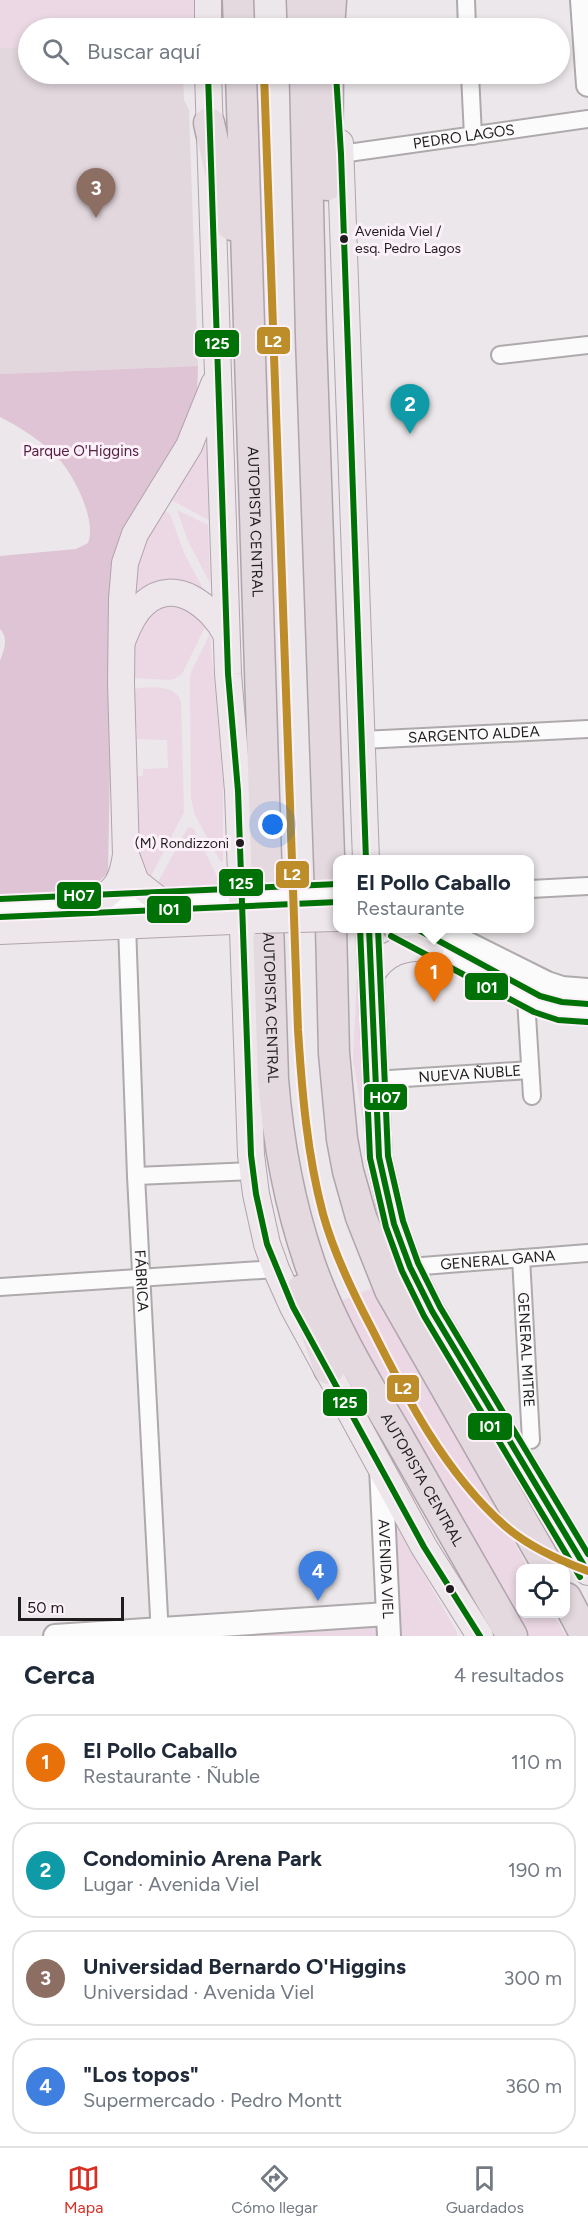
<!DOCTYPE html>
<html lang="es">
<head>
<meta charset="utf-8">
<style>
	:root { --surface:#fff; --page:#f6f6f7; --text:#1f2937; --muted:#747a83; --line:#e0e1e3; --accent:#d93025 }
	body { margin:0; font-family:Figtree,sans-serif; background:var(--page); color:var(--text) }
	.controls { position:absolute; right:18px; bottom:18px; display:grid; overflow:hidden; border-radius:12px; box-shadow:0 3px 9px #0003 }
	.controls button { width:54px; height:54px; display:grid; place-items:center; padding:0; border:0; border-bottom:2px solid var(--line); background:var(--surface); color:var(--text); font:30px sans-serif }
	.scale { position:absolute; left:18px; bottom:15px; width:106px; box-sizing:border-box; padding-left:6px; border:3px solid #201c1e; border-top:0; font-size:16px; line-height:21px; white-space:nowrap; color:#201c1e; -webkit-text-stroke:4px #fcf1f8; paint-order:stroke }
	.you { position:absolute; left:273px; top:825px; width:21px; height:21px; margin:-15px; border:4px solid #fff; border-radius:50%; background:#1a73e8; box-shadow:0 0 0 9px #1a73e833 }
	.badge { display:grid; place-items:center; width:39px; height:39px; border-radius:50%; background:var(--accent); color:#fff; font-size:20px; font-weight:700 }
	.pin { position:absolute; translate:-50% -50px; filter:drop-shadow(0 2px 3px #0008) }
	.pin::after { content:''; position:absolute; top:32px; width:21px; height:18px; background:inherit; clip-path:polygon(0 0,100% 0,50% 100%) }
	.popup { position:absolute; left:333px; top:855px; width:201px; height:78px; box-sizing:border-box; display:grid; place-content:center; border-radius:12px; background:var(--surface); filter:drop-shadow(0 2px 4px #0005); font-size:20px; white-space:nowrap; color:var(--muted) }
	.popup b { font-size:22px; color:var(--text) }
	.popup::after { content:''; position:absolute; left:50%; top:100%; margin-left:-12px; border:12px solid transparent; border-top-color:var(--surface) }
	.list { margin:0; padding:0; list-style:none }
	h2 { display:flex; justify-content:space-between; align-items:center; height:78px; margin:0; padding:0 24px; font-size:26px }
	h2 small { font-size:20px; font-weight:400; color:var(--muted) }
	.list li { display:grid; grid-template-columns:39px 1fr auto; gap:18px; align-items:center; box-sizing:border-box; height:96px; margin:0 12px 12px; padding:0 12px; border:2px solid var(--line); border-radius:24px }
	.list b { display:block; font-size:22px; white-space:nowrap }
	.list p { margin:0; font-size:20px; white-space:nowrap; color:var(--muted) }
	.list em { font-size:20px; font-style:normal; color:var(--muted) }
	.icon { flex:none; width:33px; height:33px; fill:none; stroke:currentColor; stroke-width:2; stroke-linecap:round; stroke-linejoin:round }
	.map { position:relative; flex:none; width:588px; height:1636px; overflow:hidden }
	.search { position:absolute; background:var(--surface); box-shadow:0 3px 9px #0003; left:18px; right:18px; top:18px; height:66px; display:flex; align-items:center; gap:15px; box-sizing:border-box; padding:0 21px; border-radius:33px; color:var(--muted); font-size:22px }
	.sheet { height:510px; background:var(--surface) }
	nav { display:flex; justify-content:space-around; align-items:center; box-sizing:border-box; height:84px; border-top:2px solid var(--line); background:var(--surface); font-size:16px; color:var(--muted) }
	nav a { display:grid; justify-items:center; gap:3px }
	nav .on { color:var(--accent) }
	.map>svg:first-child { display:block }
	.built { fill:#e3d7de }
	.green { fill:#ebd8e4 }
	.forest { fill:#dfc4d5 }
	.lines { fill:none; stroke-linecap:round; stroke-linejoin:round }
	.street-casing { stroke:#aeaaac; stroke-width:20 }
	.secondary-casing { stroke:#aeaaac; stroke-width:26 }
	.primary-casing { stroke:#b0a4ac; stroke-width:28 }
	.highway-casing { stroke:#b0a4ac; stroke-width:33 }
	.street { stroke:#fcfbfc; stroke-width:16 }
	.secondary { stroke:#fcfbfc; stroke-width:22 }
	.primary { stroke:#ede6eb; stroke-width:26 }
	.highway { stroke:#e3d9df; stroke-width:30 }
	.secondary-bridge-casing { stroke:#aeaaac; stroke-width:26; stroke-linecap:butt }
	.primary-bridge-casing { stroke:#b0a4ac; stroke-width:28; stroke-linecap:butt }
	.secondary-bridge { stroke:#fcfbfc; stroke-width:22 }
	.primary-bridge { stroke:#ede6eb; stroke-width:26 }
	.bus-1-casing { stroke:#fcf1f8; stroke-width:10 }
	.bus-2-casing { stroke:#fcf1f8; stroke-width:10 }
	.bus-3-casing { stroke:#fcf1f8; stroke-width:10 }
	.bus-1 { stroke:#007106; stroke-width:6 }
	.bus-2 { stroke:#007106; stroke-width:6 }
	.bus-3 { stroke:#007106; stroke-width:6 }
	.metro-1-casing { stroke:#fcf1f8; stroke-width:12 }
	.metro-1 { stroke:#bc8d29; stroke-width:8 }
	.bus-dot { fill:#201c1e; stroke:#fcf1f8; stroke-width:2 }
	.labels { text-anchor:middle; stroke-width:6; stroke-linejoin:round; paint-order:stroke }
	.bus-label { font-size:14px; fill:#201c1e; stroke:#fcf1f8; text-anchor:start }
	.street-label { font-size:15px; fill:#201c1e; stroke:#fcf1f8 }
	.park-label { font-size:15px; fill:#521e43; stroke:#fcf1f8 }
	.line-badge { stroke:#fcf1f8; stroke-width:2 }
	.badge-label { font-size:16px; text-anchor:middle; font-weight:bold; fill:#fff }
</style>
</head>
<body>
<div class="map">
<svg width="588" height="1636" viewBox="0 0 588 1636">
	<rect width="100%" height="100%" fill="#ece7ea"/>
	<polygon class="built" points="0,48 28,48 28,74 183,74 184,100 189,110 198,366 0,374"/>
	<g class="green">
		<polygon points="0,0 194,0 195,22 191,28 28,28 28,48 0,48"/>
		<polygon points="203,444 208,445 210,519 209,520 171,500"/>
		<polygon points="177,510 208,525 210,583 187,539"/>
		<polygon points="165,511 170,514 184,553 209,600 152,591 130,596 132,573 158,512"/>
		<polygon points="184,601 206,625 182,674 174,679 169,680 134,678 131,675 131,641 149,607"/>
		<polygon points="210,634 223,783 223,862 220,861 195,815 191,798 190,678 191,672"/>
		<path d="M138 688C154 687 175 685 181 702L184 812 149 880 133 869V776H143V769L168 768 167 740 137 739V729L131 716 134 691Z"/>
		<polygon points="188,827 194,829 221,885 164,887 157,884"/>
		<polygon points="358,951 365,1134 353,1059"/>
		<polygon points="374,1287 471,1461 528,1568 520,1568 520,1614 553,1614 566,1636 524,1636 337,1303"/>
		<polygon points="391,1527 397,1527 457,1632 457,1636 396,1636"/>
		<polygon points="378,1618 379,1636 170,1636"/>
	</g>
	<path class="forest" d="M198 366 197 395 113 594 108 873 90 890 0 896V661C4 650 9 639 0 629V556L76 549 88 543C97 520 74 475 58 458 42 441 20 427 0 417V374Z"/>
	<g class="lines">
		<defs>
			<g id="street">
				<polyline points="466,0 467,28"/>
				<polyline points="470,74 473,136"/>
				<path id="s1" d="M341 154 588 119"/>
				<polyline points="500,355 588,345"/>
				<path id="s2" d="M362 740 588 729"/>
				<polyline points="530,889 588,886"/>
				<path id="s3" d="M127 925 136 1176 160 1636"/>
				<polyline points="526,999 532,1096"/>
				<path id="s4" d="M374 1080 530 1070"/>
				<polyline points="136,1176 253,1171"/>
				<path id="s5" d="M521 1258 531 1440"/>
				<path id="s6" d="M410 1267 588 1253"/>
				<polyline points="0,1287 276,1269"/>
			</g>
			<g id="secondary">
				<polyline points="582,0 588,85"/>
				<polyline points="0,908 253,896"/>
				<polyline points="395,928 537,1004 560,1011 588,1013"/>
				<polyline points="437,928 547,983 562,988 588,990"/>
				<path id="s7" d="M381 1467 389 1636"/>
				<polyline points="55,1636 387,1614"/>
			</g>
			<g id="primary">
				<polyline points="208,0 208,28"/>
				<polyline points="208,74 228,674 238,791 251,1155 256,1194 267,1244 276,1269 293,1307 424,1547 480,1636"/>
				<polyline points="340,143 366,860"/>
				<path d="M123 639C128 626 134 612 145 603 175 576 212 607 226 634"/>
				<polyline points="126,855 136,882 159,900"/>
				<path d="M94 903C117 890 122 881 126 855L121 683 122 599 125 563 135 534 189 446 214 384"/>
				<polyline points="369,928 379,1157 394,1224 410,1267 432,1311 588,1572"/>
				<polyline points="0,931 255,920"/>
				<path d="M371 975C385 952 404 946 431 948"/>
			</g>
			<g id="highway">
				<polyline points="238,0 239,28"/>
				<polyline points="302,0 303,28"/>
				<polyline points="329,28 331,0"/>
				<path id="s8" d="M241 74 273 1079C278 1142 289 1202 309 1261 330 1323 364 1379 397 1435 435 1502 473 1569 512 1636"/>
				<polyline points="305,74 311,337 330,884 334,1053 342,1139 348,1171 361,1217 390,1290 549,1568"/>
				<polyline points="209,123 232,225"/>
				<polyline points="327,185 328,74"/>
				<polyline points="302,1290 329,1369"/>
				<polyline points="566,1598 586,1636"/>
			</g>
		</defs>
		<use href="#street" class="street-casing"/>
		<use href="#secondary" class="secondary-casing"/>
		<use href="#primary" class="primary-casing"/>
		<use href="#highway" class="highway-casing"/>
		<use href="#street" class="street"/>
		<use href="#secondary" class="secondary"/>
		<use href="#primary" class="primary"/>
		<use href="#highway" class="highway"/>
		<defs>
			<polyline id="secondary-bridge" points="253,896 338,893"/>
			<polyline id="primary-bridge" points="255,920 338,918"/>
		</defs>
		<use href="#secondary-bridge" class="secondary-bridge-casing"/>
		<use href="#primary-bridge" class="primary-bridge-casing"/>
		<use href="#secondary-bridge" class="secondary-bridge"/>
		<use href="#primary-bridge" class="primary-bridge"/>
		<defs>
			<g id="bus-1">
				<polyline points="208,74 228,674 238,791 251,1155 256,1194 267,1244 293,1307 424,1547 480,1636"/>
				<polyline points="336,74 341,154 366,860"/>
				<polyline points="369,928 379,1157 394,1224 410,1267 432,1311 588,1572"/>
			</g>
			<g id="bus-2">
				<polyline points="0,917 338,902"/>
				<polyline points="360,928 370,1158 386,1227 402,1271 424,1316 580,1577"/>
				<polyline points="391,936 534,1012 558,1020 587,1022"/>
			</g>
			<g id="bus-3">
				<polyline points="0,899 338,884"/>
				<polyline points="378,928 388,1156 403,1221 418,1263 440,1307 588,1554"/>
				<polyline points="415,928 540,996 562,1002 588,1004"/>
			</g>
		</defs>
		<use href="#bus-1" class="bus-1-casing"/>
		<use href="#bus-2" class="bus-2-casing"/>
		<use href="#bus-3" class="bus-3-casing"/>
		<use href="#bus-1" class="bus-1"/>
		<use href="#bus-2" class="bus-2"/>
		<use href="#bus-3" class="bus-3"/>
		<defs>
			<path id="metro-1" d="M264 74 298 1030C302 1092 307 1154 323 1214 334 1254 352 1291 371 1327 406 1397 445 1473 505 1526 529 1547 558 1560 588 1571"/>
		</defs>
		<use href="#metro-1" class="metro-1-casing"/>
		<use href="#metro-1" class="metro-1"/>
	</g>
	<g class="bus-dot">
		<circle cx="344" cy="239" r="5"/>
		<circle cx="240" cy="843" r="5"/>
		<circle cx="450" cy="1589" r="5"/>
	</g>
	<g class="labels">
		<g class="bus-label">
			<text x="355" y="236">Avenida Viel /<tspan x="355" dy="17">esq. Pedro Lagos</tspan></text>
			<text x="229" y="848" text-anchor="end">(M) Rondizzoni</text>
		</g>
		<g class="street-label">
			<text dy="5" stroke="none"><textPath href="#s1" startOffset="124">PEDRO LAGOS</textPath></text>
			<text dy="5" stroke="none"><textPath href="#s8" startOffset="448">AUTOPISTA CENTRAL</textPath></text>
			<text dy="5" stroke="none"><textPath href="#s2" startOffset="112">SARGENTO ALDEA</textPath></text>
			<text dy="5" stroke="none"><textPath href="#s8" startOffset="934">AUTOPISTA CENTRAL</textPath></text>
			<text dy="5" stroke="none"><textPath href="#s4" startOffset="96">NUEVA ÑUBLE</textPath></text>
			<text dy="5" stroke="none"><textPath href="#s6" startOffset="88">GENERAL GANA</textPath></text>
			<text dy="5" stroke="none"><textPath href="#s3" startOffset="356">FÁBRICA</textPath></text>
			<text dy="5" stroke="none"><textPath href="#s5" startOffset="92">GENERAL MITRE</textPath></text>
			<text dy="5" stroke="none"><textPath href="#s8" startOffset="1438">AUTOPISTA CENTRAL</textPath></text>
			<text dy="5" stroke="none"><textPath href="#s7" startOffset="102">AVENIDA VIEL</textPath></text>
		</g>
		<g class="park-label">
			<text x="81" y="456">Parque O'Higgins</text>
		</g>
	</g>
	<g class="line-badge">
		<rect x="256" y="326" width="35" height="29" rx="6" fill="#bc8d29"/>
		<rect x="194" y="329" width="46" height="29" rx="6" fill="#007106"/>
		<rect x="275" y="860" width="35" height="29" rx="6" fill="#bc8d29"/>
		<rect x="218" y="868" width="46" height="29" rx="6" fill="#007106"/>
		<rect x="56" y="881" width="46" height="29" rx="6" fill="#007106"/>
		<rect x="146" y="895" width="46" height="29" rx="6" fill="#007106"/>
		<rect x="464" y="972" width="45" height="29" rx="6" fill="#007106"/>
		<rect x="363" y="1083" width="45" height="28" rx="6" fill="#007106"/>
		<rect x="386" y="1374" width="34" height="29" rx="6" fill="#bc8d29"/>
		<rect x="322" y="1388" width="46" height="29" rx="6" fill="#007106"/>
		<rect x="467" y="1412" width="46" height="29" rx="6" fill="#007106"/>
	</g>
	<g class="badge-label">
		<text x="273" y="347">L2</text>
		<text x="217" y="349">125</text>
		<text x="292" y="880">L2</text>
		<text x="241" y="889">125</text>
		<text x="79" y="901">H07</text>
		<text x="169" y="915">I01</text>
		<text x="487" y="993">I01</text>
		<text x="385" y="1103">H07</text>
		<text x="403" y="1394">L2</text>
		<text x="345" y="1408">125</text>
		<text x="490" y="1432">I01</text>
	</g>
</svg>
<div class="controls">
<button><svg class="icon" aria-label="locate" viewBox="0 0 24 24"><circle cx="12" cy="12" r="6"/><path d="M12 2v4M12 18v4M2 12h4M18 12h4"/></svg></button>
</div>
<div class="scale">50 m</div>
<div class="you"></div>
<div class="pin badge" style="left:434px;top:1002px;background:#e8710a">1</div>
<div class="popup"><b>El Pollo Caballo</b>Restaurante</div>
<div class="pin badge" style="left:410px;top:434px;background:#0f9aa8">2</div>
<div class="pin badge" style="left:96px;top:218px;background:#8d6e63">3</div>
<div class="pin badge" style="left:318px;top:1601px;background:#3f7fe0">4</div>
<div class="search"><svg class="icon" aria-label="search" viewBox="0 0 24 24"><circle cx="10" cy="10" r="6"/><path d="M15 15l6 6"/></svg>Buscar aquí</div>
</div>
<section class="sheet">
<h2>Cerca<small>4 resultados</small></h2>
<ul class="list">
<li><span class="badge" style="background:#e8710a">1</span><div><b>El Pollo Caballo</b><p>Restaurante · Ñuble</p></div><em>110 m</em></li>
<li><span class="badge" style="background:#0f9aa8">2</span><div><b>Condominio Arena Park</b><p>Lugar · Avenida Viel</p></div><em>190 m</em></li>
<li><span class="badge" style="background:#8d6e63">3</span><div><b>Universidad Bernardo O'Higgins</b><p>Universidad · Avenida Viel</p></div><em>300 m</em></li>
<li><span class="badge" style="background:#3f7fe0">4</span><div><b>&quot;Los topos&quot;</b><p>Supermercado · Pedro Montt</p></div><em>360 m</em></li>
</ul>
</section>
<nav>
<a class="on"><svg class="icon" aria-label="map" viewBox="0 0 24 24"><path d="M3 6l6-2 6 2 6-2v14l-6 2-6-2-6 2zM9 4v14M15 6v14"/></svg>Mapa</a>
<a><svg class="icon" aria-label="directions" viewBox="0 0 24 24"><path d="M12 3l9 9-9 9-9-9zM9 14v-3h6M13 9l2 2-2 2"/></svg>Cómo llegar</a>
<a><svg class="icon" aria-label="saved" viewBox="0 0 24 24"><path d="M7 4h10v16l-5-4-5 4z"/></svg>Guardados</a>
</nav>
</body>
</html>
